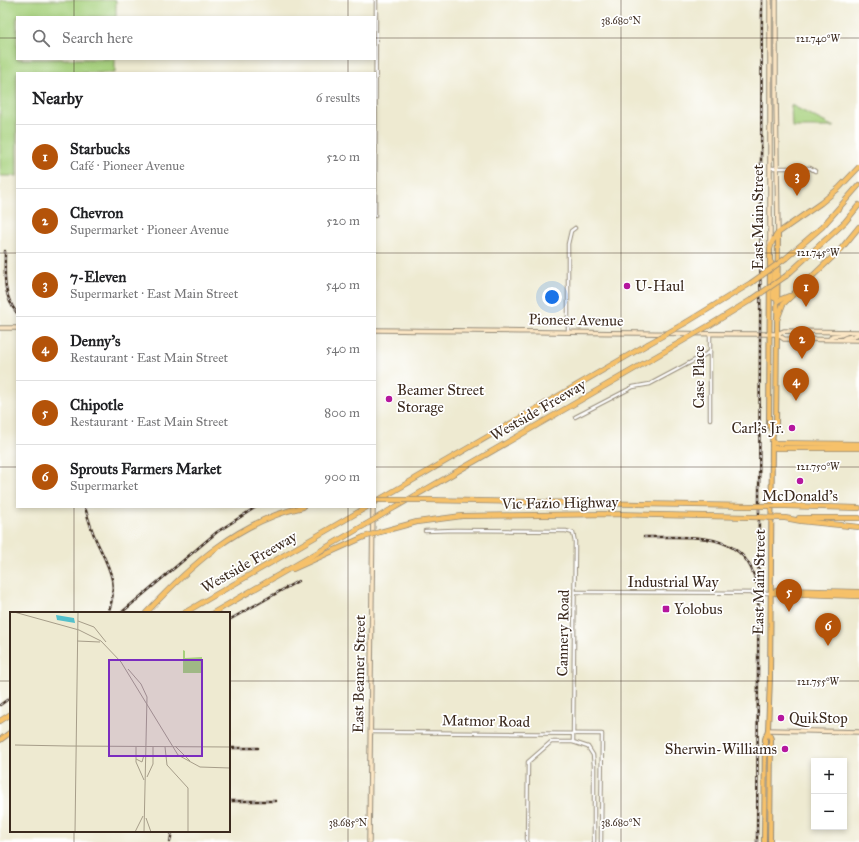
<!DOCTYPE html>
<html lang="en">
<head>
<meta charset="utf-8">
<style>
	:root { --surface:#fff; --page:#f2f2f2; --text:#202124; --muted:#757577; --line:#e0e0e0; --accent:#b45309 }
	body { margin:0; font-family:"IM FELL Great Primer",serif; background:var(--page); color:var(--text) }
	.controls { position:absolute; right:12px; bottom:12px; display:grid; overflow:hidden; border-radius:0px; box-shadow:0 2px 6px #0003 }
	.controls button { width:36px; height:36px; display:grid; place-items:center; padding:0; border:0; border-bottom:1px solid var(--line); background:var(--surface); color:var(--text); font:20px sans-serif }
	.you { position:absolute; left:552px; top:297px; width:14px; height:14px; margin:-10px; border:3px solid #fff; border-radius:50%; background:#1a73e8; box-shadow:0 0 0 6px #1a73e833 }
	.badge { display:grid; place-items:center; width:26px; height:26px; border-radius:50%; background:var(--accent); color:#fff; font-size:13px; font-weight:700 }
	.pin { position:absolute; translate:-50% -33px; filter:drop-shadow(0 1px 2px #0008) }
	.pin::after { content:''; position:absolute; top:21px; width:14px; height:12px; background:inherit; clip-path:polygon(0 0,100% 0,50% 100%) }
	.list { margin:0; padding:0; list-style:none }
	h2 { display:flex; justify-content:space-between; align-items:center; height:52px; margin:0; padding:0 16px; font-size:17px }
	h2 small { font-size:13px; font-weight:400; color:var(--muted) }
	.list li { display:grid; grid-template-columns:26px 1fr auto; gap:12px; align-items:center; box-sizing:border-box; height:64px; padding:0 16px; border-top:1px solid var(--line) }
	.list b { display:block; font-size:15px; white-space:nowrap }
	.list p { margin:0; font-size:13px; white-space:nowrap; color:var(--muted) }
	.list em { font-size:13px; font-style:normal; color:var(--muted) }
	.icon { flex:none; width:22px; height:22px; fill:none; stroke:currentColor; stroke-width:2; stroke-linecap:round; stroke-linejoin:round }
	.map { position:relative; flex:none; width:859px; height:842px; overflow:hidden }
	.search { position:absolute; background:var(--surface); box-shadow:0 2px 6px #0003; left:16px; top:16px; width:360px; height:44px; display:flex; align-items:center; gap:10px; box-sizing:border-box; padding:0 14px; border-radius:0px; color:var(--muted); font-size:15px }
	.panel { position:absolute; background:var(--surface); box-shadow:0 2px 6px #0003; left:16px; top:72px; width:360px; height:436px; border-radius:0px }
	.map>svg:first-child { display:block }
	.green { fill:#a6d07c; stroke:#707d4d }
	.lines { fill:none; stroke-linecap:round; stroke-linejoin:round }
	.street-casing { stroke:#948a78; stroke-width:4.5 }
	.secondary-casing { stroke:#948a78; stroke-width:5.5 }
	.primary-casing { stroke:#948a78; stroke-width:6 }
	.highway-casing { stroke:#948a78; stroke-width:6 }
	.street { stroke:#fff; stroke-width:2.5 }
	.secondary { stroke:#fbe6c4; stroke-width:3.5 }
	.primary { stroke:#f6c16b; stroke-width:4 }
	.highway { stroke:#f6c16b; stroke-width:4.5 }
	.rail-casing { stroke:#3b2a1e; stroke-width:2.5 }
	.rail { stroke:#fff; stroke-width:1; stroke-dasharray:3; stroke-linecap:butt }
	.highway-bridge-casing { stroke:#948a78; stroke-width:6; stroke-linecap:butt }
	.highway-bridge { stroke:#f6c16b; stroke-width:4.5 }
	.ticks { fill:none; stroke:#3b2a1e; stroke-width:1; stroke-opacity:0.45 }
	.poi-dot { fill:#b5179e; stroke:#fff; stroke-width:1.5 }
	.labels { text-anchor:middle; stroke-width:3.5; stroke-linejoin:round; paint-order:stroke }
	.street-label { font-size:15px; fill:#3b2a1e; stroke:#fff }
	.poi-label { font-size:15px; fill:#3b2a1e; stroke:#fff; text-anchor:start }
	.inset-road { fill:none; stroke:#a69d89; stroke-width:1 }
	.view { fill:#7b2cbf; fill-opacity:0.15; stroke:#7b2cbf; stroke-width:2 }
	.inset-edge { fill:none; stroke:#3b2a1e; stroke-width:2 }
	.ticks-label { font-size:10px; text-anchor:middle; fill:#3b2a1e; stroke:#fff; stroke-width:3.5; stroke-linejoin:round; paint-order:stroke }
</style>
</head>
<body>
<div class="map">
<svg width="859" height="842" viewBox="0 0 859 842">
	<rect width="100%" height="100%" fill="#fff"/>
	<filter id="ink" filterUnits="userSpaceOnUse"><feTurbulence type="fractalNoise" baseFrequency=".025" numOctaves="2"/><feDisplacementMap in="SourceGraphic" scale="8" xChannelSelector="R" yChannelSelector="G"/><feConvolveMatrix kernelMatrix="1 2 1 2 8 2 1 2 1" color-interpolation-filters="sRGB"/></filter>
	<filter id="wash" filterUnits="userSpaceOnUse"><feTurbulence type="fractalNoise" baseFrequency=".012" numOctaves="4" result="noise"/><feDisplacementMap in="SourceGraphic" scale="16" xChannelSelector="R" yChannelSelector="G"/><feGaussianBlur stdDeviation="0.9" result="paint"/><feColorMatrix in="noise" values="0 0 0 0 0 0 0 0 0 0 0 0 0 0 0 0 0 1.4 0 .05"/><feComposite in="paint" operator="in"/></filter>
	<g filter="url(#wash)">
		<rect width="100%" height="100%" fill="#eeead1"/>
		<g class="green">
			<polygon points="0,0 116,0 116,17 17,17 17,59 115,59 115,73 17,73 17,176 0,176"/>
			<polygon points="791,105 834,127 792,127"/>
		</g>
	</g>
	<g filter="url(#ink)">
		<g class="lines">
			<defs>
				<g id="street">
					<polyline points="770,168 810,168 815,171"/>
					<polyline points="375,216 376,0"/>
					<polyline points="568,332 568,244 571,231 575,228"/>
					<polyline points="575,417 633,387 650,384 710,352"/>
					<polyline points="710,419 710,335"/>
					<polyline points="425,531 456,530 566,531 573,533 575,542 573,742"/>
					<polyline points="575,592 771,593"/>
					<polyline points="370,732 602,734 601,842"/>
					<polyline points="527,842 528,762 551,742 573,742 588,747 593,755 594,765 594,842"/>
				</g>
				<g id="secondary">
					<polyline points="770,0 770,245"/>
					<polyline points="776,0 776,96 778,233"/>
					<polyline points="0,328 17,328"/>
					<path d="M375 330C509 331 643 334 777 334L784 331 859 332"/>
					<polyline points="777,334 784,339 859,340"/>
					<polyline points="830,339 832,336 841,335 848,332"/>
					<path d="M843 339C848 335 855 338 859 333"/>
					<polyline points="768,730 859,732"/>
					<polyline points="369,842 373,507"/>
				</g>
				<g id="primary">
					<polyline points="770,249 769,425 773,433"/>
					<polyline points="768,731 771,739 770,842"/>
					<polyline points="764,842 765,739 768,730 770,679 772,443 773,433 776,425 778,233"/>
				</g>
				<g id="highway">
					<polyline points="770,249 772,242 778,233 821,203 839,188 859,167"/>
					<polyline points="786,258 822,227 859,185"/>
					<polyline points="770,261 774,268 774,298 779,300 789,296"/>
					<polyline points="786,276 845,222 859,205"/>
					<polyline points="777,320 783,304 841,249 859,227"/>
					<polyline points="687,322 751,283"/>
					<polyline points="710,325 751,300"/>
					<polyline points="772,443 859,444"/>
					<polyline points="772,448 859,448"/>
					<polyline points="426,500 749,506"/>
					<polyline points="375,502 648,344"/>
					<polyline points="785,506 859,508"/>
					<polyline points="380,516 674,346"/>
					<polyline points="785,518 801,521 859,527"/>
					<polyline points="799,518 859,518"/>
					<polyline points="380,532 417,522 462,516 612,514 750,517"/>
					<polyline points="293,569 364,537"/>
					<polyline points="771,593 779,590 859,592"/>
					<polyline points="773,593 859,596"/>
					<path d="M146 613C190 566 238 521 303 507"/>
					<polyline points="184,613 367,507"/>
					<polyline points="213,613 365,525"/>
					<polyline points="0,721 11,714"/>
					<polyline points="0,740 11,732"/>
				</g>
			</defs>
			<use href="#street" class="street-casing"/>
			<use href="#secondary" class="secondary-casing"/>
			<use href="#primary" class="primary-casing"/>
			<use href="#highway" class="highway-casing"/>
			<use href="#street" class="street"/>
			<use href="#secondary" class="secondary"/>
			<use href="#primary" class="primary"/>
			<use href="#highway" class="highway"/>
			<defs>
				<g id="rail">
					<path d="M5 251C5 273 2 295 17 313"/>
					<path d="M85 507C88 518 91 529 96 540 108 566 120 583 108 613"/>
					<path d="M644 537C685 538 745 528 756 583"/>
					<polyline points="121,613 217,532 256,507"/>
					<polyline points="229,620 298,581"/>
					<polyline points="0,705 11,697"/>
					<polyline points="229,748 258,748"/>
					<polyline points="229,801 276,801"/>
					<polyline points="170,842 172,831"/>
					<polyline points="757,842 762,0"/>
				</g>
			</defs>
			<use href="#rail" class="rail-casing"/>
			<use href="#rail" class="rail"/>
			<defs>
				<g id="highway-bridge">
					<polyline points="751,283 786,258"/>
					<polyline points="751,300 786,276"/>
					<polyline points="648,344 687,322"/>
					<polyline points="674,346 710,325"/>
					<polyline points="375,500 426,500"/>
					<polyline points="749,506 785,506"/>
					<polyline points="750,517 785,518"/>
					<polyline points="365,525 380,516"/>
					<polyline points="364,537 380,532"/>
				</g>
			</defs>
			<use href="#highway-bridge" class="highway-bridge-casing"/>
			<use href="#highway-bridge" class="highway-bridge"/>
		</g>
	</g>
	<path class="ticks" d="M74 0V17M348 0V17M621 0V842M0 38H17M375 38H859M74 59V73M348 59V73M0 253H17M375 253H859M0 467H17M375 467H859M74 507V613M348 507V842M0 681H11M229 681H859M74 831V842"/>
	<g class="poi-dot">
		<circle cx="627" cy="286" r="4"/>
		<circle cx="389" cy="399" r="4"/>
		<circle cx="792" cy="428" r="4"/>
		<circle cx="800" cy="481" r="4"/>
		<rect x="662" y="605" width="8" height="8" rx="2"/>
		<circle cx="781" cy="718" r="4"/>
		<circle cx="785" cy="749" r="4"/>
	</g>
	<g class="labels">
		<g class="street-label">
			<text transform="translate(758 217) rotate(-90)" y="5">East Main Street</text>
			<text transform="translate(576 320) rotate(1)" y="5">Pioneer Avenue</text>
			<text transform="translate(699 377) rotate(-90)" y="5">Case Place</text>
			<text transform="translate(538 410) rotate(-30)" y="5">Westside Freeway</text>
			<text transform="translate(560 503) rotate(-1)" y="5">Vic Fazio Highway</text>
			<text transform="translate(249 562) rotate(-30)" y="5">Westside Freeway</text>
			<text x="673" y="587">Industrial Way</text>
			<text transform="translate(759 582) rotate(-89)" y="5">East Main Street</text>
			<text transform="translate(563 633) rotate(-89)" y="5">Cannery Road</text>
			<text transform="translate(359 674) rotate(-89)" y="5">East Beamer Street</text>
			<text transform="translate(486 721) rotate(1)" y="5">Matmor Road</text>
		</g>
		<g class="poi-label">
			<text x="635" y="291">U-Haul</text>
			<text x="397" y="395">Beamer Street<tspan x="397" dy="17">Storage</tspan></text>
			<text x="784" y="433" text-anchor="end">Carl's Jr.</text>
			<text x="800" y="501" text-anchor="middle">McDonald's</text>
			<text x="674" y="614">Yolobus</text>
			<text x="789" y="723">QuikStop</text>
			<text x="777" y="754" text-anchor="end">Sherwin-Williams</text>
		</g>
	</g>
	<g transform="translate(10 612)">
		<rect width="220" height="220" fill="#eeead1"/>
		<path d="M173 38 175 39V46L192 45V61H173Z" fill="#a6d07c"/>
		<path d="M46 3 64 6 65 11 47 8Z" fill="#53c0cb"/>
		<path class="inset-road" d="M4 0 69 18 91 29 111 50 168 143 190 155 220 156M68 9 84 15 96 30M67 29 90 30M118 57 131 72 137 85 134 220M5 133 58 134M58 134 220 135M165 134 180 149M126 135V150L134 168M155 135 157 153 178 176V220M126 147 132 150 134 143M137 165 143 152V135M136 206 141 220M65 220 68 0M125 220 133 204"/>
		<path class="view" d="M99 48H192V144H99Z"/>
		<rect width="220" height="220" class="inset-edge"/>
	</g>
	<g class="ticks-label">
		<text x="621" y="24">38.680°N</text>
		<text x="818" y="42">121.740°W</text>
		<text x="818" y="256">121.745°W</text>
		<text x="818" y="470">121.750°W</text>
		<text x="818" y="685">121.755°W</text>
		<text x="348" y="826">38.685°N</text>
		<text x="621" y="826">38.680°N</text>
	</g>
</svg>
<div class="controls">
<button>+</button>
<button>−</button>
</div>
<div class="you"></div>
<div class="pin badge" style="left:806px;top:307px">1</div>
<div class="pin badge" style="left:802px;top:359px">2</div>
<div class="pin badge" style="left:797px;top:196px">3</div>
<div class="pin badge" style="left:796px;top:401px">4</div>
<div class="pin badge" style="left:789px;top:612px">5</div>
<div class="pin badge" style="left:828px;top:646px">6</div>
<div class="search"><svg class="icon" aria-label="search" viewBox="0 0 24 24"><circle cx="10" cy="10" r="6"/><path d="M15 15l6 6"/></svg>Search here</div>
<section class="panel">
<h2>Nearby<small>6 results</small></h2>
<ul class="list">
<li><span class="badge">1</span><div><b>Starbucks</b><p>Café · Pioneer Avenue</p></div><em>520 m</em></li>
<li><span class="badge">2</span><div><b>Chevron</b><p>Supermarket · Pioneer Avenue</p></div><em>520 m</em></li>
<li><span class="badge">3</span><div><b>7-Eleven</b><p>Supermarket · East Main Street</p></div><em>540 m</em></li>
<li><span class="badge">4</span><div><b>Denny's</b><p>Restaurant · East Main Street</p></div><em>540 m</em></li>
<li><span class="badge">5</span><div><b>Chipotle</b><p>Restaurant · East Main Street</p></div><em>800 m</em></li>
<li><span class="badge">6</span><div><b>Sprouts Farmers Market</b><p>Supermarket</p></div><em>900 m</em></li>
</ul>
</section>
</div>
</body>
</html>
